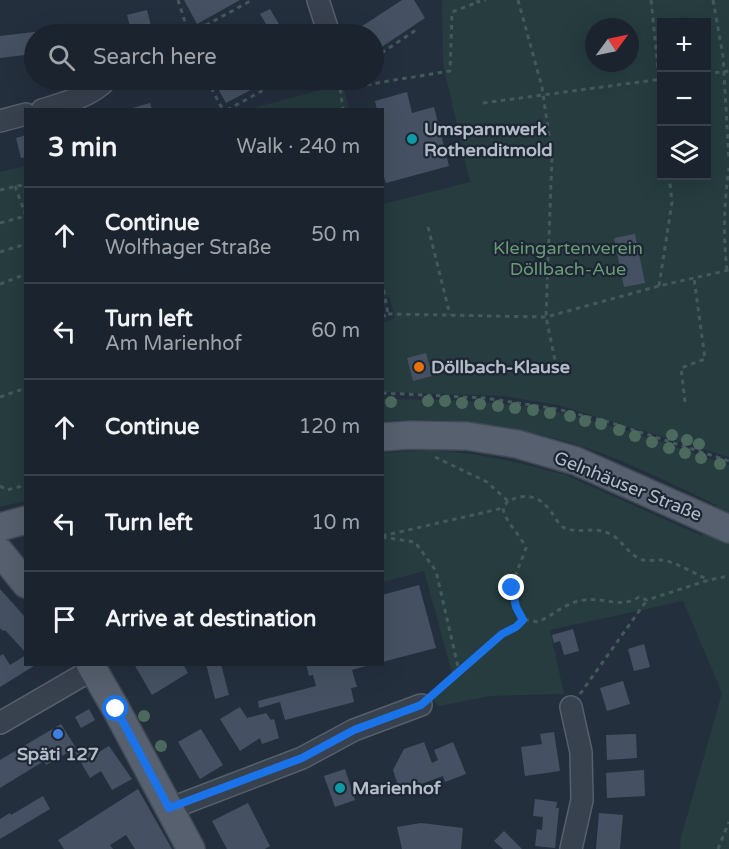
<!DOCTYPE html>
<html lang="en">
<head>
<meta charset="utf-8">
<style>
	:root { --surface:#1b232e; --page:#282f3a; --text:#f1f3f6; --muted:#a0a4aa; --line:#39404a }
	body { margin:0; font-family:"Varela Round",sans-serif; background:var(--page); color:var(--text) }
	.controls { position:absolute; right:18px; top:18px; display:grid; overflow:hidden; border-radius:0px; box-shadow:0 6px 24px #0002 }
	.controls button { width:54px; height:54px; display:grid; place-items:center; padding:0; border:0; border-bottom:2px solid var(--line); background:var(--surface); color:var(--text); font:30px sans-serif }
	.compass { position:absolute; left:585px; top:18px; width:54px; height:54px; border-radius:50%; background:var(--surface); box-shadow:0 6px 24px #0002; rotate:57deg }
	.stop { position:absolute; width:18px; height:18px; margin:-14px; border:4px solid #1a73e8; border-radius:50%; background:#fff }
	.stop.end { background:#1a73e8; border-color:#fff; box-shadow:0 2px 6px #0008 }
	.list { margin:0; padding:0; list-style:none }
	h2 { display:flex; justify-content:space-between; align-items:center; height:78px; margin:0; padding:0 24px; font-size:26px }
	h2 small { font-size:20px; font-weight:400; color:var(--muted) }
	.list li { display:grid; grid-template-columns:39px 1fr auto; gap:18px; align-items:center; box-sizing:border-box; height:96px; padding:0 24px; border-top:2px solid var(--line) }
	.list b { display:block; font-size:22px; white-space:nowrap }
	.list p { margin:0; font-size:20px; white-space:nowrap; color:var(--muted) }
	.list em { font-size:20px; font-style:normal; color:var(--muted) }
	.icon { flex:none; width:33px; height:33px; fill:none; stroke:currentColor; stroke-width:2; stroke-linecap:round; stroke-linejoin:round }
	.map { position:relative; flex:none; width:729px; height:849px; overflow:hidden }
	.search { position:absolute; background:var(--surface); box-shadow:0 6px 24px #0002; left:24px; top:24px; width:360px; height:66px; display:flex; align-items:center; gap:15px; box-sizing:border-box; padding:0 21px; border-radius:33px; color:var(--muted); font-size:22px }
	.panel { position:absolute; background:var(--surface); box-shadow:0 6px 24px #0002; left:24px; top:108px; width:360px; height:558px; border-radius:0px }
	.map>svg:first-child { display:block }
	.green { fill:#263c3f; fill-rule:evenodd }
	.building { fill:#455162 }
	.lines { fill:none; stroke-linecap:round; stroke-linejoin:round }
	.minor-casing { stroke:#565f6c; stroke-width:24 }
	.major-casing { stroke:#414a57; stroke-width:30 }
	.path { stroke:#44595c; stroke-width:3; stroke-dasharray:4.5 4.5; stroke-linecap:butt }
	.minor { stroke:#38414e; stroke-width:21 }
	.major { stroke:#56606e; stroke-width:27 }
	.tree { fill:#4b6a5d }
	.route { stroke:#1a73e8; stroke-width:8 }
	.culture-dot { fill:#0f9aa8; stroke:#1d2633; stroke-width:2 }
	.food-dot { fill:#e8710a; stroke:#1d2633; stroke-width:2 }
	.shop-dot { fill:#3f7fe0; stroke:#1d2633; stroke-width:2 }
	.labels { text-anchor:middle; stroke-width:4.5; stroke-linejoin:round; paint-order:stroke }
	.poi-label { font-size:18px; font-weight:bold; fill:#b4bcc9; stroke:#1d2633; text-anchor:start }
	.park-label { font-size:18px; fill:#6b9a76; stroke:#1d2633 }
	.street-label { font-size:18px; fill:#b4bcc9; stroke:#1d2633 }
</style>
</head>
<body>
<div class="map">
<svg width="729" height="849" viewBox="0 0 729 849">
	<rect width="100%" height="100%" fill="#242f3e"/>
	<g class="green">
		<path d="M445 0H729V457L558 405 504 396 384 392 383 323 395 318 389 295 383 297 385 305 383 312V204L470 182 443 64 442 1ZM662 22H706V176H662ZM594 27H630V63H594Z"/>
		<polygon points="343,84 349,109 249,109"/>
		<polygon points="25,166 25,501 0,507 0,172"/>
		<path d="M382 399C441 400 500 400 557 412 616 424 672 446 729 465V849H680L681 837 722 693 683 601 550 630 564 694 490 696 439 706 427 695 452 673 424 571 383 582V453L430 450 472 454 515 462 566 475 702 536 716 505C689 492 661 478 633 466 554 431 468 415 383 421Z"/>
	</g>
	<g class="building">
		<polygon points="184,0 240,0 197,24"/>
		<polygon points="402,0 414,0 425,18 374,52 374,34 350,34"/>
		<polygon points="270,9 285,34 272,34 260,14"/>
		<polygon points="147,10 153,34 132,34 127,15"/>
		<polygon points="76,27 77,34 34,34 34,54 0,58 0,36"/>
		<polygon points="213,80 270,80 226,103"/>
		<polygon points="407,92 412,113 434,107 449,166 386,183 382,171 382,110 377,110 375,101"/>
		<polygon points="150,103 152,110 129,110 129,109"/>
		<polygon points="26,135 26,157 21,158 16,138"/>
		<polygon points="635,234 645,283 624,287 614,238"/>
		<polygon points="426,353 432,376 413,381 407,358"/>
		<polygon points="419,585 436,648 382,662 382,595"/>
		<polygon points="0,589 26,618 26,653 5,630 3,631 0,628"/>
		<polygon points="573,629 579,651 564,655 560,641 554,643 552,635"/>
		<polygon points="644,644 650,667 634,671 628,649"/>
		<polygon points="3,654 10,665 26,655 26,664 37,664 0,687 0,656"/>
		<polygon points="134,664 183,664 188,673 152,695"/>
		<polygon points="206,664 221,664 229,695 215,699"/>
		<polygon points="306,664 370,664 370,665 352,670 357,687 351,688 354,702 285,720 280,702 259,708 258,701 316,686 313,675 309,676"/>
		<polygon points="623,681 630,704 607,711 600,688"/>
		<polygon points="240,707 247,718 266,713 271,720 274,719 279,738 262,744 260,738 240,751 220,719"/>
		<polygon points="89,709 95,720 81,728 75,717"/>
		<polygon points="61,724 76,748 46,765 44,761 0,788 0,760"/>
		<polygon points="201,729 223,765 200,779 178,742"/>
		<polygon points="554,732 560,771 525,776 521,747 542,744 540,734"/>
		<polygon points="636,734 637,758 607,760 606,735"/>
		<polygon points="424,742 432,763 438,760 434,750 453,742 466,774 445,782 443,776 400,792 393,770 404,749"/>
		<polygon points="86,746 92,756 109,746 132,779 112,790 101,771 90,778 75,752"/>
		<polygon points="345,769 355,800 335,807 324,776"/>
		<polygon points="644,770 645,796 607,798 606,773"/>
		<polygon points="138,789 172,849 135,849 126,835 110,845 113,849 64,849 58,840"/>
		<polygon points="43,796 50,809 0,839 0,819 10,813 11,815"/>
		<polygon points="535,799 557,802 556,808 559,808 555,848 535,846 537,829 542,830 543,817 533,816"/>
		<polygon points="248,803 270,846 265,849 227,849 212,821"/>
		<polygon points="599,813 623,815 620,849 596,849"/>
		<polygon points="421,823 463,828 461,849 402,849 397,827"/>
		<polygon points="504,831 522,849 503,849 494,841"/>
	</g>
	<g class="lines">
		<defs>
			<g id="minor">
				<polyline points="318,0 329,34"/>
				<path d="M42 110C64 103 90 97 106 80"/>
				<polyline points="0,121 26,114"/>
				<polyline points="571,707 581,752 582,800 571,849"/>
				<polyline points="0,723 93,669"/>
				<polyline points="169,809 302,758 354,730 421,705"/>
			</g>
			<g id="major">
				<polyline points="382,437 410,435 467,436 517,444 576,461 729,529"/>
				<polyline points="0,527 26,520"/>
				<polyline points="0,552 26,584"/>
				<polyline points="90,664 116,709 191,849"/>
			</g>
		</defs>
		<use href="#minor" class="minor-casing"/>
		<use href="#major" class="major-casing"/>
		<g class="path">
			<polyline points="178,0 189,34"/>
			<polyline points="477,0 478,2 486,0"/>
			<polyline points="518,0 542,87 552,156 546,317 556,365"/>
			<polyline points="651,0 662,107"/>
			<polyline points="713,0 723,56 729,161"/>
			<polyline points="190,34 252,0"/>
			<polyline points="374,58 416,30"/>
			<polyline points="706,74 729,71"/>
			<polyline points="207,80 223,110"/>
			<polyline points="339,80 343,110"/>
			<polyline points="340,89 450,71 452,12 478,2"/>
			<polyline points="483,103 662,79"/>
			<polyline points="227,110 282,80"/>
			<polyline points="15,186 26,216"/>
			<polyline points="0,190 26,184"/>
			<polyline points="0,223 26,216"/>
			<polyline points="428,227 450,315"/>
			<polyline points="0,252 26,244"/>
			<path d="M727 270C723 235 724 203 729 168"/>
			<polyline points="382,281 388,314 382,317"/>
			<polyline points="0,284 26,274"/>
			<polyline points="659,286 672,202 669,176"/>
			<polyline points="388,314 546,317 659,286 729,270"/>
			<polyline points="382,393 485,398 557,409 609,422 729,461"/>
			<polyline points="0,397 20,390 26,393"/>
			<polyline points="685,402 681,368 705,359 694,278"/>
			<path d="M435 457 487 482 508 501C527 493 539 495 552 513 555 517 558 524 563 527 578 535 593 526 608 533 621 538 627 553 640 559 648 563 658 558 667 561 681 565 695 574 709 580"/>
			<polyline points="0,486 7,490 26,485"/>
			<path d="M508 501 503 508C505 522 520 534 526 548 517 574 503 594 523 619"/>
			<polyline points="382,536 503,508"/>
			<polyline points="382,537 415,542 436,571 459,671"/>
			<path d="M435 693 502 634 516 627 523 619 538 622C554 615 566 602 584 600 604 597 621 609 639 597L647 600 709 580 729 576"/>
			<polyline points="580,694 647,600"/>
			<polyline points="718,849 729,822"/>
		</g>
		<use href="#minor" class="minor"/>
		<use href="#major" class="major"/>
	</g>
	<g class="tree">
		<circle cx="428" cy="401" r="6"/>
		<circle cx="445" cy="401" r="6"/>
		<circle cx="391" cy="402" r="6"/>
		<circle cx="462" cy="403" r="6"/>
		<circle cx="480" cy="404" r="6"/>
		<circle cx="498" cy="406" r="6"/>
		<circle cx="515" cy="408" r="6"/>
		<circle cx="533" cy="410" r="6"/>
		<circle cx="550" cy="413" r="6"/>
		<circle cx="570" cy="416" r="6"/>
		<circle cx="585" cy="421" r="6"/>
		<circle cx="601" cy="424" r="6"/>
		<circle cx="619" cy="430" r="6"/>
		<circle cx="672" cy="435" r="6"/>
		<circle cx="635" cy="436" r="6"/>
		<circle cx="687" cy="440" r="6"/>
		<circle cx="652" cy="442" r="6"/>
		<circle cx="699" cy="444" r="6"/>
		<circle cx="669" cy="448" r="6"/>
		<circle cx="685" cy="453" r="6"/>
		<circle cx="701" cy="458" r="6"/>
		<circle cx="720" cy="464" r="6"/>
		<circle cx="144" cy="716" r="6"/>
		<circle cx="161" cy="746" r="6"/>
	</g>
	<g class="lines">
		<polyline class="route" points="116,709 169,808 302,758 354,730 421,705 502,634 516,627 523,620 516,607 512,588"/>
	</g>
	<g class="culture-dot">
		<circle cx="412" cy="139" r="6"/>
		<circle cx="340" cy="788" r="6"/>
	</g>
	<circle class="food-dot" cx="419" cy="367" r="6"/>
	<circle class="shop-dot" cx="58" cy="734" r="6"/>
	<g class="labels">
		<g class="poi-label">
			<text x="424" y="135">Umspannwerk<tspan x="424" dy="21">Rothenditmold</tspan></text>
			<text x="431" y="373">Döllbach-Klause</text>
			<text x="58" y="760" text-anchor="middle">Späti 127</text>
			<text x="352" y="794">Marienhof</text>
		</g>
		<g class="park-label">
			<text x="568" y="254">Kleingartenverein<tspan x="568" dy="21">Döllbach-Aue</tspan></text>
		</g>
		<g class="street-label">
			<text transform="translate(628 486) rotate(22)" y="6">Gelnhäuser Straße</text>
		</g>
	</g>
</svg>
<div class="controls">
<button>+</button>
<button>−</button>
<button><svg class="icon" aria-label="layers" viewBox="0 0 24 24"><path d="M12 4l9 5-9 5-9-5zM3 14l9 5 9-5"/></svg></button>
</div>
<svg class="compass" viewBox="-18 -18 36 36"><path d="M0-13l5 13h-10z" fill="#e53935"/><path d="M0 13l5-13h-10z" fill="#a0a4aa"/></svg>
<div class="stop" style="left:116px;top:709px"></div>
<div class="stop end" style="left:512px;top:588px"></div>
<div class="search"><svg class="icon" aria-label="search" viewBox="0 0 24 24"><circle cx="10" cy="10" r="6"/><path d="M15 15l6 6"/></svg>Search here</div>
<section class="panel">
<h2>3 min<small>Walk · 240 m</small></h2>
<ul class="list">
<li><svg class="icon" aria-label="ahead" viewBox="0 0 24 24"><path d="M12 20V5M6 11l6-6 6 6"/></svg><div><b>Continue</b><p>Wolfhager Straße</p></div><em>50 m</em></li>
<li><svg class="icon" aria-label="left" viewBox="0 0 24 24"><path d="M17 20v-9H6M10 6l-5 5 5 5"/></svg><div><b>Turn left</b><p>Am Marienhof</p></div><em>60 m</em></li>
<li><svg class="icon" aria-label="ahead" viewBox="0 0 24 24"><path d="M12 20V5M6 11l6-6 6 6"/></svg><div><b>Continue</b></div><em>120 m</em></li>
<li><svg class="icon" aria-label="left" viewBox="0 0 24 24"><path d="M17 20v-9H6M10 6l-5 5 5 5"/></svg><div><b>Turn left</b></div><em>10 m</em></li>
<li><svg class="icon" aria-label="arrive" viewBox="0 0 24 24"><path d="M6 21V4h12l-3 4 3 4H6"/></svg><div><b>Arrive at destination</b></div></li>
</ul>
</section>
</div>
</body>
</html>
